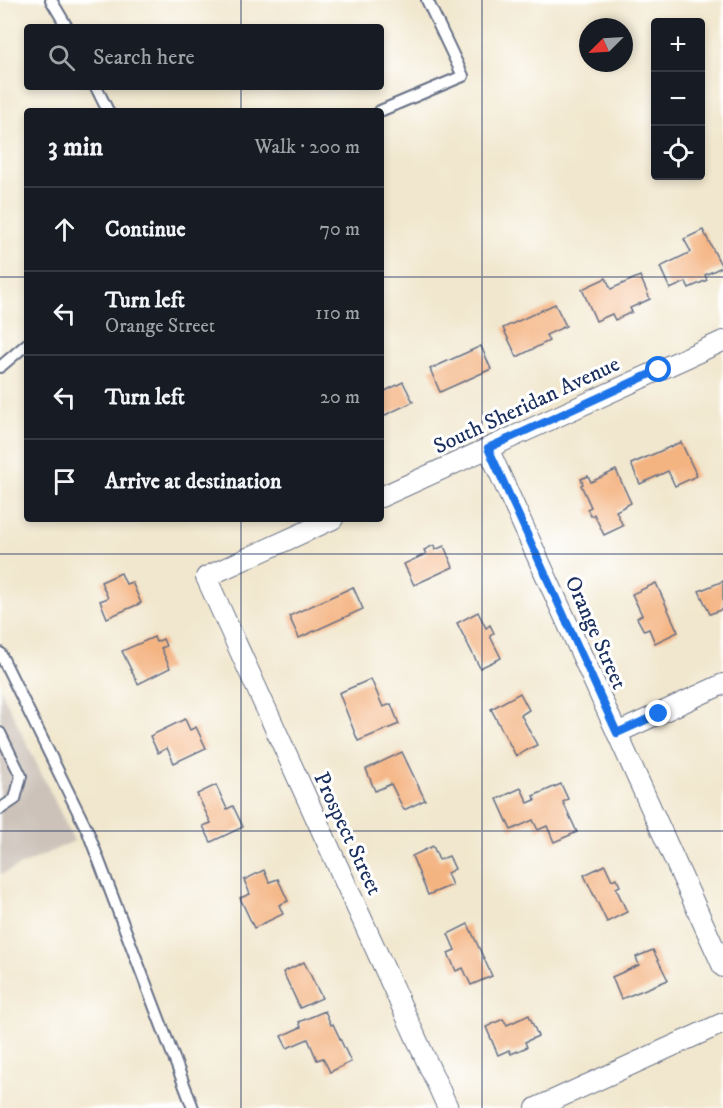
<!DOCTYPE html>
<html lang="en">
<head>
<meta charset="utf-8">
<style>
	:root { --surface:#171b24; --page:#20242c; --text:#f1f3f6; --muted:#9ea1a6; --line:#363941 }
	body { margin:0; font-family:"IM FELL DW Pica",serif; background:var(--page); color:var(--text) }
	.controls { position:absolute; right:18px; top:18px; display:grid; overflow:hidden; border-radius:6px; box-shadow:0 3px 9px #0003 }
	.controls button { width:54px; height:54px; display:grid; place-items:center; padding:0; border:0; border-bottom:2px solid var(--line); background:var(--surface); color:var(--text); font:30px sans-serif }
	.compass { position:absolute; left:579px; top:18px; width:54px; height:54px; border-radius:50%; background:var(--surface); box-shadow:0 3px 9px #0003; rotate:246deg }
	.stop { position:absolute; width:18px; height:18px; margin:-14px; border:4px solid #1a73e8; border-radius:50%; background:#fff }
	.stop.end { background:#1a73e8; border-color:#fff; box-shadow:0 2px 6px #0008 }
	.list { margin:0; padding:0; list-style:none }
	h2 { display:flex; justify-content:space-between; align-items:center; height:78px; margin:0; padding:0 24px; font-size:26px }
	h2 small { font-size:20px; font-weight:400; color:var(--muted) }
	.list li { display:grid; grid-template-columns:39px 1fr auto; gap:18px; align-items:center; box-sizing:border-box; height:84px; padding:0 24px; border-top:2px solid var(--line) }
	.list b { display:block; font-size:22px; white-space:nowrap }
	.list p { margin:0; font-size:20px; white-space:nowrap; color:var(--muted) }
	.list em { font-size:20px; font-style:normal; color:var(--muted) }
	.icon { flex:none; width:33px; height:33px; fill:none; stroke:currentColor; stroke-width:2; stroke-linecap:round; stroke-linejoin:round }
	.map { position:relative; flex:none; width:723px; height:1108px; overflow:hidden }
	.search { position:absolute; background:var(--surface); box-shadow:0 3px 9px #0003; left:24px; top:24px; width:360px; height:66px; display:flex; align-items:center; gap:15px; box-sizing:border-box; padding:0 21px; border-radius:6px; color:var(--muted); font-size:22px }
	.panel { position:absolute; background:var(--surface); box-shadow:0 3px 9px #0003; left:24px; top:108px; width:360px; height:414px; border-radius:6px }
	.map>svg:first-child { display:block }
	.industrial { fill:#ccc2b9 }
	.building { fill:#f4b482 }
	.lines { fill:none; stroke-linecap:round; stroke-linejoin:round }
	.lane-casing { stroke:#666f85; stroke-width:14 }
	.street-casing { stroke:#666f85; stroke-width:22 }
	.lane { stroke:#fff; stroke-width:10 }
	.street { stroke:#fff; stroke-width:20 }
	.route { stroke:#1a73e8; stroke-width:8 }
	.grid { fill:none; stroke:#1b2f5e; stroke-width:1.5; stroke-opacity:0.55 }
	.labels { text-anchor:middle; stroke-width:6; stroke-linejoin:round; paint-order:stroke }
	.street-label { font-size:22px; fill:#1b2f5e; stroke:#fff }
</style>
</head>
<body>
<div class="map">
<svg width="723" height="1108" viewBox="0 0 723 1108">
	<rect width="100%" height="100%" fill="#fff"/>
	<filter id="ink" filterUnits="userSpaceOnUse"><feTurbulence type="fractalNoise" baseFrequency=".0167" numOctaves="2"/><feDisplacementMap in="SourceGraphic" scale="12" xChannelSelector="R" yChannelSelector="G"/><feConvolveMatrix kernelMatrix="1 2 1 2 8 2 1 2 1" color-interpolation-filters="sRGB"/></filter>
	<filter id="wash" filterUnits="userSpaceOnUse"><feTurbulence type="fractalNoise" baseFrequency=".008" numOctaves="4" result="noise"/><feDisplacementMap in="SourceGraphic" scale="24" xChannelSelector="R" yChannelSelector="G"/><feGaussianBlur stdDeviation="1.35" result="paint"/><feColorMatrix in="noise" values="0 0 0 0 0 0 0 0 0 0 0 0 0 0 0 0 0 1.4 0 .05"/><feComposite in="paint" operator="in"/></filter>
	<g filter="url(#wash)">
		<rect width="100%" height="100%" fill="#f1e7ce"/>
		<polygon class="industrial" points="0,688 74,841 0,875"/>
		<g id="blocks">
			<g class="building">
				<polygon points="703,230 722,267 705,275 707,280 689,288 686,282 670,289 660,267 691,252 684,239"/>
				<polygon points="640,276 650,299 630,308 632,312 615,320 612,314 596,321 582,289 606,278 611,289"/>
				<polygon points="555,304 566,326 546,335 549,341 517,357 503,328"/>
				<polygon points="481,346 491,369 440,392 430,369"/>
				<polygon points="403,382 413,402 381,417 381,393"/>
				<polygon points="681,442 697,476 675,486 668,471 640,484 631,464"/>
				<polygon points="616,470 631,503 616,511 623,526 604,535 594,514 591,516 587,509 591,507 581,485 583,484 581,479 588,476 591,482"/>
				<polygon points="434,545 435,550 444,546 453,567 414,585 404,564 426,554 424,550"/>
				<polygon points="121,573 126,584 132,582 141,603 107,618 100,601 108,598 101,582"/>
				<polygon points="723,581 723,609 710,614 699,591"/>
				<polygon points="656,583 678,632 655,643 649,629 644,631 637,618 642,615 632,594"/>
				<polygon points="353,587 363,609 299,638 289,616"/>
				<polygon points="478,612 486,628 490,625 494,633 490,636 501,658 480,668 457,623"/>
				<polygon points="154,637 156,642 163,639 166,646 161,648 170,668 138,684 122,651"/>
				<polygon points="371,679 383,707 391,704 399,724 358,741 339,693"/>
				<polygon points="520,693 529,710 521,715 537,745 516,756 491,709"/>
				<polygon points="185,719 190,730 196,727 206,748 174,763 167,748 158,753 150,736"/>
				<polygon points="402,752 425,800 404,810 391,784 375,791 366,769"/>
				<polygon points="561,784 568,799 563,802 577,832 554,842 547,826 538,830 533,820 511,830 497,799 521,788 528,803 535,800 533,796"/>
				<polygon points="216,785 227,809 233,806 243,827 211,842 203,826 211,823 197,794"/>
				<polygon points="433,846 439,860 449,856 455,869 447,873 452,885 428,895 412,856"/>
				<polygon points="605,865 612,880 616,878 620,886 616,888 627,912 607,922 584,875"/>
				<polygon points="264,870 269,882 278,879 288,901 279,905 283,914 254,928 240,898 250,894 244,880"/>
				<polygon points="468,924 492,976 471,985 463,968 456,971 448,953 455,950 448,934"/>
				<polygon points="653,950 668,980 621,999 612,977 639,965 636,957"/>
				<polygon points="304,962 322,998 300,1008 283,972"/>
				<polygon points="325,1011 331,1025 333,1024 351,1062 330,1072 323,1058 317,1060 308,1039 287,1048 281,1036 301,1027 299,1022"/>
				<polygon points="529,1015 538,1036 525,1042 527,1047 511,1054 509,1050 498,1055 486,1027 503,1019 507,1025"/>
			</g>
		</g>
	</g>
	<g filter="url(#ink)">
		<use href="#blocks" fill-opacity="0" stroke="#666f85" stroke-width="1.5"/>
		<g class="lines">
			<defs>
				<g id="lane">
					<polyline points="51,0 67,27"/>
					<polyline points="96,87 108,111"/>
					<polyline points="380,111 463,76 427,0"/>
					<polyline points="0,367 27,344"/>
					<polyline points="0,653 88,832 193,1108"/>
					<polyline points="0,733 21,776 15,799 0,809"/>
				</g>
				<g id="street">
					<polyline points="488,448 723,967"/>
					<polyline points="381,497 723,341"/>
					<polyline points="333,519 206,577 448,1108"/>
					<polyline points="617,733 723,684"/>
					<polyline points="536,1108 723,1023"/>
				</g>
			</defs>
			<use href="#lane" class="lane-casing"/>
			<use href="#street" class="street-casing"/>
			<use href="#lane" class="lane"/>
			<use href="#street" class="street"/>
		</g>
	</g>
	<g class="lines" filter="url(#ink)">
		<polyline class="route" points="659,370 488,448 617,733 659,714"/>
	</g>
	<path class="grid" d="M241 0V27M482 0V1108M241 87V111M0 277H27M381 277H723M241 519V1108M0 554H723M0 831H723"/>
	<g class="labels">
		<g class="street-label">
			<text transform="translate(526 404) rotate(-25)" y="8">South Sheridan Avenue</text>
			<text transform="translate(597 632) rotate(66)" y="8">Orange Street</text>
			<text transform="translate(349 833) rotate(65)" y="8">Prospect Street</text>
		</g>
	</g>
</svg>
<div class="controls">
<button>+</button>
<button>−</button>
<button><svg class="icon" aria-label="locate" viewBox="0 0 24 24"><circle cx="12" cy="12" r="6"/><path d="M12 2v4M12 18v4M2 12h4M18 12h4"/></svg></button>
</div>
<svg class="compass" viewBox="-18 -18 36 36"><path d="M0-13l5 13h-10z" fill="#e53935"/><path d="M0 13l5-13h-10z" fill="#9ea1a6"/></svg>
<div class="stop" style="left:659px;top:370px"></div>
<div class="stop end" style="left:659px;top:714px"></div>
<div class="search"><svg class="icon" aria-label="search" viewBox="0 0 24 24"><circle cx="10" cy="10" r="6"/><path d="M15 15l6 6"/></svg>Search here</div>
<section class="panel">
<h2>3 min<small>Walk · 200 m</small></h2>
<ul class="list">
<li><svg class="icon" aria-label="ahead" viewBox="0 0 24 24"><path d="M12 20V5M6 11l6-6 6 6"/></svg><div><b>Continue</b></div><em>70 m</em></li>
<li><svg class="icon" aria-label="left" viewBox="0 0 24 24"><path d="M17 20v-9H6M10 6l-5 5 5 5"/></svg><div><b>Turn left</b><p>Orange Street</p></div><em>110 m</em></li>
<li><svg class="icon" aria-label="left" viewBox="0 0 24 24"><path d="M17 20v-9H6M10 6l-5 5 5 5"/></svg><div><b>Turn left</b></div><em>20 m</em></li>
<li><svg class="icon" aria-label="arrive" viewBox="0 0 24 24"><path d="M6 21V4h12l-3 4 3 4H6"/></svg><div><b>Arrive at destination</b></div></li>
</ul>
</section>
</div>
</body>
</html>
